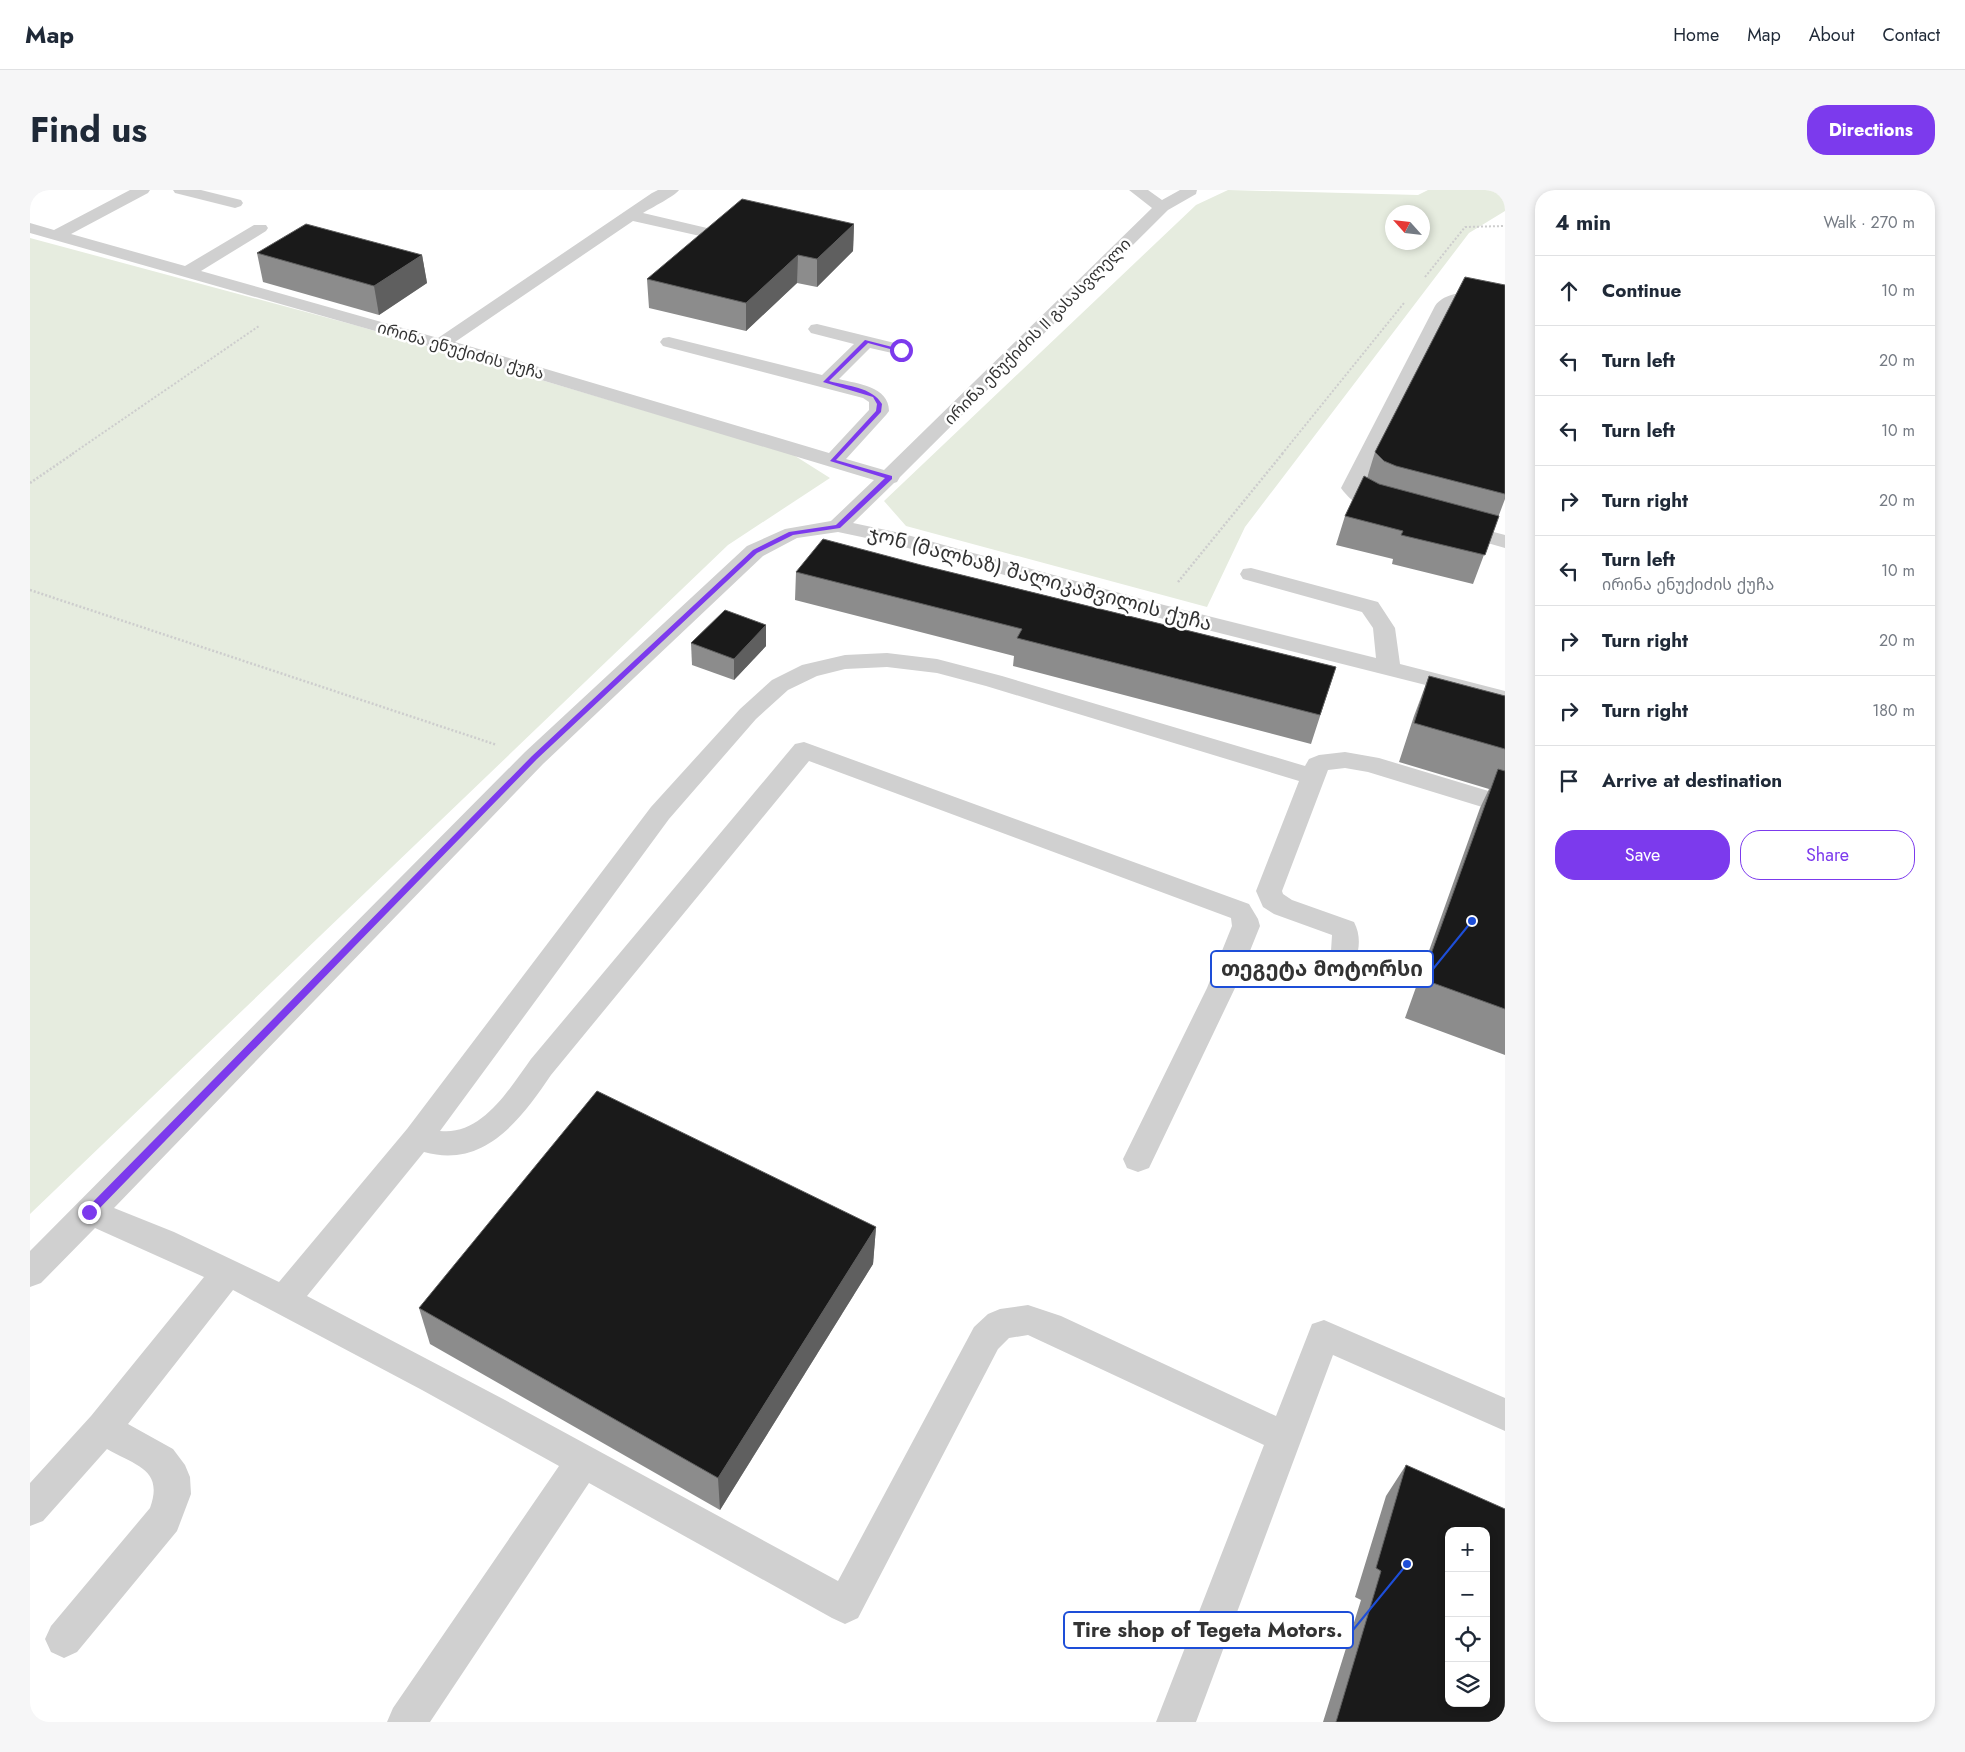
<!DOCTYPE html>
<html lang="en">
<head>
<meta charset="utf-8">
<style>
	:root { --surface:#fff; --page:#f6f6f7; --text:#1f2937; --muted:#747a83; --line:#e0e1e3; --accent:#7c3aed }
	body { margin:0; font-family:Jost,"Noto Sans Georgian",sans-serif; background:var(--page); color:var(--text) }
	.controls { position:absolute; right:15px; bottom:15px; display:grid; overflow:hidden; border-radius:10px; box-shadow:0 2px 8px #0003 }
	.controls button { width:45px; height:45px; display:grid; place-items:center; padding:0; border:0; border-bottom:1px solid var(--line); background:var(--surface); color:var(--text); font:25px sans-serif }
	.compass { position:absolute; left:1355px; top:15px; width:45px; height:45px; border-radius:50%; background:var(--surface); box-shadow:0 2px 8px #0003; rotate:297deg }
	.stop { position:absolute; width:15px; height:15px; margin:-11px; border:4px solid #7c3aed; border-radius:50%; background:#fff }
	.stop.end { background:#7c3aed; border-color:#fff; box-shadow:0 1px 5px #0008 }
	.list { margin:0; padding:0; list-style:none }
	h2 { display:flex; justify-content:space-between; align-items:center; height:65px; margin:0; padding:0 20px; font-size:21px }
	h2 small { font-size:16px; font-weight:400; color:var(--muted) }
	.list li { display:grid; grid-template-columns:32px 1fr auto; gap:15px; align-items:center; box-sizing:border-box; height:70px; padding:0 20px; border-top:1px solid var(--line) }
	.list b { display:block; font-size:19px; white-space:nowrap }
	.list p { margin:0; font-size:16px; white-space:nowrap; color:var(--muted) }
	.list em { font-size:16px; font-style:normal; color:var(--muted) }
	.actions { display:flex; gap:10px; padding:15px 20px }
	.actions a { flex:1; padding:11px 0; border:1px solid var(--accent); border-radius:20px; text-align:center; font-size:18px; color:var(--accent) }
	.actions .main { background:var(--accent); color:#fff }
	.icon { flex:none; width:28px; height:28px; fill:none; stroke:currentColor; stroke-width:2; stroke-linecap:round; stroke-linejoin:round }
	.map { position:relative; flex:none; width:1475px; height:1532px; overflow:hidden; border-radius:20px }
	header { display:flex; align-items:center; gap:30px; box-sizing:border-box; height:70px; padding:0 25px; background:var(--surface); border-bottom:1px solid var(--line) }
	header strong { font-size:24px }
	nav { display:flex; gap:28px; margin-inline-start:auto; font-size:18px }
	.intro { display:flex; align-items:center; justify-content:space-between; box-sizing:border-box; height:120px; padding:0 30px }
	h1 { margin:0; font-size:35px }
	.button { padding:12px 22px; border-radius:20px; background:var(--accent); color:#fff; font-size:18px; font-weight:700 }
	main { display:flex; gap:30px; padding:0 30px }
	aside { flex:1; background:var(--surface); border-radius:20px; box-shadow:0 2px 8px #0003 }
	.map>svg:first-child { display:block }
	.green { fill:#e6ecdf; fill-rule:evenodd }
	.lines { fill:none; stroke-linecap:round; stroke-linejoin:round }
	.path-far1 { stroke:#cdcdcd; stroke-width:2; stroke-dasharray:2 2; stroke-linecap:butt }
	.path { stroke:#cdcdcd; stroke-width:2.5; stroke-dasharray:2 2; stroke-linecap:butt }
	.minor { fill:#d0d0d0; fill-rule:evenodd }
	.wall { fill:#8c8c8c }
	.shaded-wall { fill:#5f5f5f }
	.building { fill:#1a1a1a; stroke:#5f5f5f; fill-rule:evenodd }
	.route { fill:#7c3aed }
	.labels { text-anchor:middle; stroke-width:5; stroke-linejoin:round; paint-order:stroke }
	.far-street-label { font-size:16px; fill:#333; stroke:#fff }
	.street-label { font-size:20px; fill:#333; stroke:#fff }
	.leader { fill:none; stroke:#1d4ed8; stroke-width:2 }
	.callout-dot { fill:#1d4ed8; stroke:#fff; stroke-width:2 }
	.callout { fill:#fff; stroke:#1d4ed8; stroke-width:2 }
	.callout-label { font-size:21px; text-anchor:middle; font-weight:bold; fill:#333 }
</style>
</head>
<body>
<header>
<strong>Map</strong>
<nav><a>Home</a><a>Map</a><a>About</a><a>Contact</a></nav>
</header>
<div class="intro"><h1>Find us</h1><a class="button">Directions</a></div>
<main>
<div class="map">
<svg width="1475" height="1532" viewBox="0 0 1475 1532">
	<rect width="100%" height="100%" fill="#fff"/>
	<g class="green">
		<path d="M1198 0 1388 5 1398 0H1475V21L1439 43 1215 337 1177 417 876 336 854 311 1166 15ZM1362 22H1392V52H1362Z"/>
		<polygon points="0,48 328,136 762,264 800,288 698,355 0,1024"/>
	</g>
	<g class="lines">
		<g class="path-far1">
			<polyline points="1395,87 1435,37 1475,36"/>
			<polyline points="42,264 229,136"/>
			<polyline points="1252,264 1374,113"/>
		</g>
		<g class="path">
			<polyline points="0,293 44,263"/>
			<polyline points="1148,392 1253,263"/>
			<polyline points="0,400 467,555"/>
		</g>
		<g class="minor">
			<path d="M100 0H120L118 3 41 44 155 76 224 35H236L238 38 236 41 171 81 408 148 622 3 628 0H649C645 6 621 18 613 23L694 42 696 45 694 48 688 50 603 31 425 152 799 263 839 220V212L833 208 633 156 630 152 633 148 639 147 792 185 824 154 781 143 778 139 781 135 787 134 877 156 880 160 877 164 871 165 840 158 809 189C827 194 859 196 859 221L856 225 816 269 854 280 1122 18 1099 0H1118L1132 10 1150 0H1167L1166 4 1138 20 870 287 867 292 864 293 823 333 870 343 1134 415 1346 468 1343 438 1332 422 1213 389 1210 384 1213 379 1221 378 1348 412 1365 438 1370 474 1475 501V515L1118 425 860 353 808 342 767 348 733 366 513 574 84 1018 144 1042 249 1092 377 939 621 617 710 519 742 490 772 475 815 465 857 463 907 469 972 486 1275 576 1279 569 1289 565 1315 562 1349 568 1475 606V624L1338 582 1315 578 1298 580 1252 701 1253 704 1262 710 1324 732C1334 751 1327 771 1317 789L1307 792 1297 789 1293 782 1301 761 1302 745 1244 724 1233 717 1226 701 1269 591 956 496 907 483 857 477 815 479 787 486 758 500 726 529 639 629 410 941C452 946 480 898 501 869L765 554 774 552 1219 714 1228 729 1230 736 1205 798 1119 978 1108 982 1097 978 1093 969 1177 798 1202 736 1201 728 779 571 521 885C491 929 455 979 394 962L277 1106 475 1210 808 1391 944 1137 958 1124 970 1119 998 1115 1031 1126 1246 1226 1282 1134 1294 1130 1475 1208V1241L1303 1165 1166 1532H1126L1234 1255 998 1145 979 1148 968 1159 828 1428 815 1434 802 1428 559 1293 400 1532H357L363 1518 529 1276 392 1200 203 1100 98 1234 143 1259 155 1275 160 1287 161 1304 147 1341 47 1462 34 1468 21 1462 15 1449 21 1436 120 1318C134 1279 106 1276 77 1259L13 1331 0 1336V1293L61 1226 174 1087 65 1038 11 1093 0 1097V1061L495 562 717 356 755 339 801 331 844 290 405 158 0 43V33L24 40Z"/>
			<polygon points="143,0 171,0 211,10 213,13 211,16 205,18 145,3"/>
			<path d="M1475 101V111L1435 113 1421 119 1332 297 1342 307 1365 316 1368 320 1365 324C1346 329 1322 314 1311 298L1405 116C1417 98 1456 101 1475 101Z"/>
			<polygon points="1426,332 1475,345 1475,358 1419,342 1416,338 1419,334"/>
		</g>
	</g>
	<g class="wall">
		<polygon points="824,34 823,61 787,97 767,93 716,141 619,118 617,89"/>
		<polygon points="227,63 392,65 397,93 349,125 233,92"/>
		<polygon points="1475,95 1475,309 1443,394 1362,374 1363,369 1306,355 1315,326 1337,288 1345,262"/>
		<polygon points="891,375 1306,477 1281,554 983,476 984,466 765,410 766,382"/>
		<polygon points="736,435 736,456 704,490 662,475 661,453"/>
		<polygon points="1399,486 1475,506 1475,865 1375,828 1450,618 1459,599 1369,572 1384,526"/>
		<polygon points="846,1037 843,1074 690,1320 400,1154 389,1118"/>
		<polygon points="1376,1275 1475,1532 1293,1532 1331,1410 1325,1407 1356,1306"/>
	</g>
	<g class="shaded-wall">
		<polygon points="824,34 823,61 787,97 787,69"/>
		<polygon points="392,65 397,93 349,125 344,96"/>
		<polygon points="768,65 767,93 716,141 716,113"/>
		<polygon points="736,435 736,456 704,490 704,469"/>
		<polygon points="846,1037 843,1074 690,1320 688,1288"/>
	</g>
	<g class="building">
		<polygon points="712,9 824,34 787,69 768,65 716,113 617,89"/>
		<polygon points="276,34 392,65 344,96 227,63"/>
		<polygon points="1435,87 1475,95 1475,304 1366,276 1354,271 1345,262"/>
		<polygon points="1334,286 1349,294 1469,326 1455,365 1371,345 1373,341 1315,326"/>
		<polygon points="793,349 891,375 1306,477 1290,525 987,448 992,439 766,382"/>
		<polygon points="695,420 736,435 704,469 661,453"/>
		<polygon points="1399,486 1475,506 1475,559 1384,533"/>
		<polygon points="1468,579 1475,581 1475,819 1392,789"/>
		<polygon points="567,901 846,1037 688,1288 389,1118"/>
		<path d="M1376 1275 1475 1319V1532H1306L1351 1381 1346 1378ZM1419 1341H1456V1513H1419Z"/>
	</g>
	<path class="route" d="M835 150 874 160 871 162 838 153 799 191C817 196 842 197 852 214L851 222 806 270 862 286V289L810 338 763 345 727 363 507 569 63 1025H56V1019L502 566 723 360 759 342 806 335 855 288 800 271 846 221 847 214 843 207 793 192Z"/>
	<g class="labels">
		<g class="far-street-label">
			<text transform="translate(1007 141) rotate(-45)" y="6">ირინა ენუქიძის II გასასვლელი</text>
			<text transform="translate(431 160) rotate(16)" y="6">ირინა ენუქიძის ქუჩა</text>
		</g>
		<g class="street-label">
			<text transform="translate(1010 388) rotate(15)" y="7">ჯონ (მალხაზ) შალიკაშვილის ქუჩა</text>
		</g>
	</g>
	<path class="leader" d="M1442 731L1403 779M1377 1374L1323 1440"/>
	<g class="callout-dot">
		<circle cx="1442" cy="731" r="5"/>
		<circle cx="1377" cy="1374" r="5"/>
	</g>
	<g class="callout">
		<rect x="1181" y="761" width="222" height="36" rx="5"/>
		<rect x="1034" y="1422" width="289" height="36" rx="5"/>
	</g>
	<g class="callout-label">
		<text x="1292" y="786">თეგეტა მოტორსი</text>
		<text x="1178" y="1447">Tire shop of Tegeta Motors.</text>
	</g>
</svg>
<div class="controls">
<button>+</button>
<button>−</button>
<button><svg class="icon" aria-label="locate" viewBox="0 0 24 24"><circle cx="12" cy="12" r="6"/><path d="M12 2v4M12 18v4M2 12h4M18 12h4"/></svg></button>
<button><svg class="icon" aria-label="layers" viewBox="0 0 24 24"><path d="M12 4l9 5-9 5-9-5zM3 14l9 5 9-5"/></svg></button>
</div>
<svg class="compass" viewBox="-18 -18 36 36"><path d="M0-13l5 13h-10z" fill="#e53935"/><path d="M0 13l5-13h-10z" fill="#747a83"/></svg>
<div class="stop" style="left:871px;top:160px"></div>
<div class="stop end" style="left:59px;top:1022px"></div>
</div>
<aside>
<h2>4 min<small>Walk · 270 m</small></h2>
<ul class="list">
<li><svg class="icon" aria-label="ahead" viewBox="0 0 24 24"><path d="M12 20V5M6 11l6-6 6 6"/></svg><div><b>Continue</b></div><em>10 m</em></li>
<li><svg class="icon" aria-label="left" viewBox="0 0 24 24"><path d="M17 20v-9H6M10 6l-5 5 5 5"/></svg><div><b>Turn left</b></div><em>20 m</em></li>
<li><svg class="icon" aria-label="left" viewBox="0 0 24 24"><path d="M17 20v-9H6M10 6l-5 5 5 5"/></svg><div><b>Turn left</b></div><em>10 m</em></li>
<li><svg class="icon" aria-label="right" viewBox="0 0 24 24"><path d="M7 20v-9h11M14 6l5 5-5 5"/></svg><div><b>Turn right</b></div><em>20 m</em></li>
<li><svg class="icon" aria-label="left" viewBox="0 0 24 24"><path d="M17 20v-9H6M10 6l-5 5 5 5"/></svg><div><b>Turn left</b><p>ირინა ენუქიძის ქუჩა</p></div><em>10 m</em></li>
<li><svg class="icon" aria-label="right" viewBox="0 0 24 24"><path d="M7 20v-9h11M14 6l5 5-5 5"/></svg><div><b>Turn right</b></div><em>20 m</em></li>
<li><svg class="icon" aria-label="right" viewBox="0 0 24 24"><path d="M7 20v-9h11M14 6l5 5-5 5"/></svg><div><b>Turn right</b></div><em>180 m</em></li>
<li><svg class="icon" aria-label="arrive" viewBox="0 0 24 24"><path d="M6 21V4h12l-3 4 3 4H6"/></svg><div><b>Arrive at destination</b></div></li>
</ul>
<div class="actions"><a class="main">Save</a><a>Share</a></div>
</aside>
</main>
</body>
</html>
